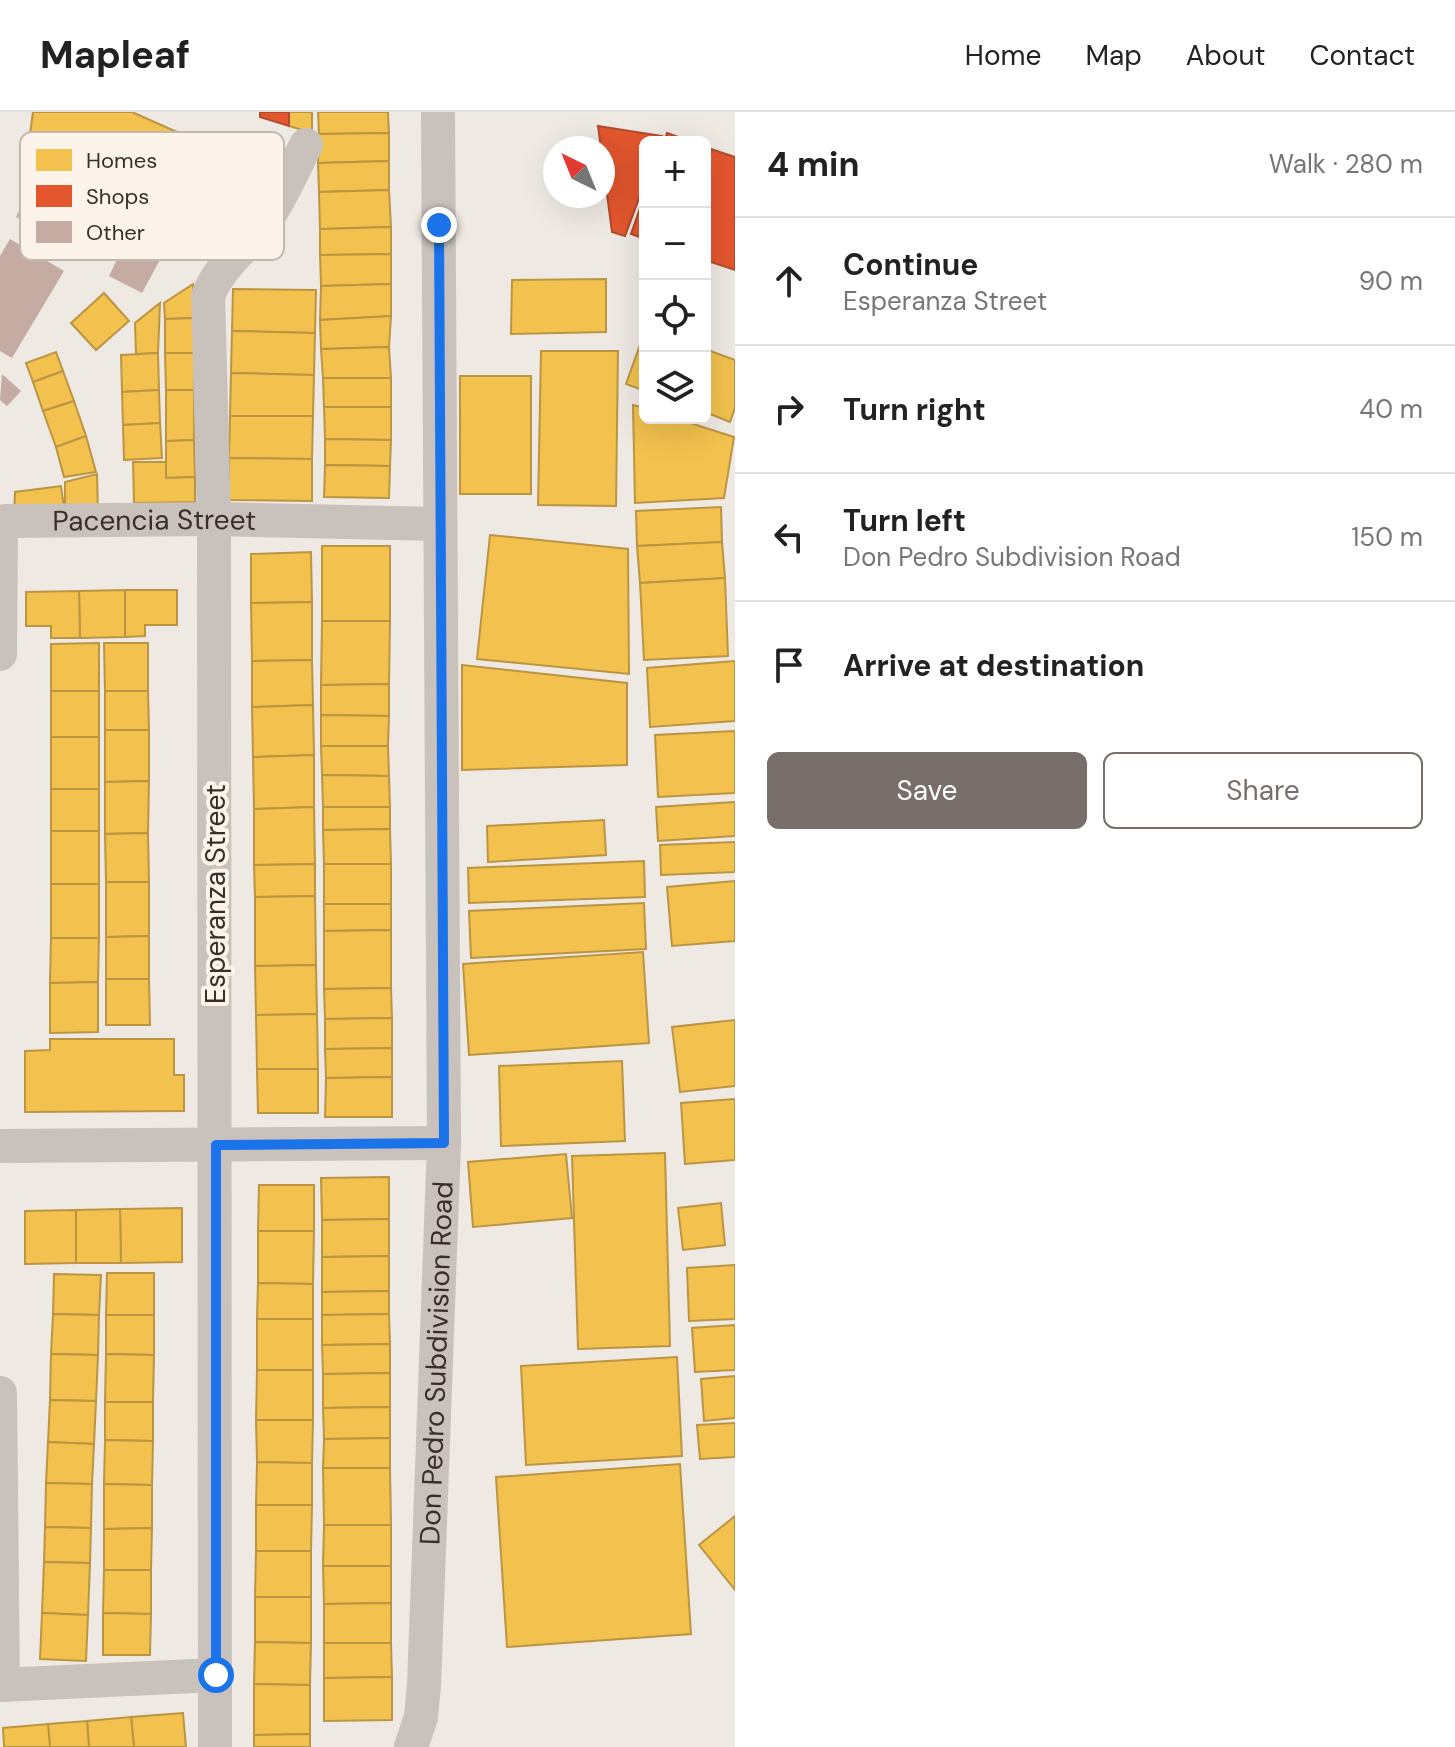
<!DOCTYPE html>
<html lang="en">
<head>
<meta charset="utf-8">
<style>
	:root { --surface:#fff; --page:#f2f2f2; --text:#222; --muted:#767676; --line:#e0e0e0; --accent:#796f6a }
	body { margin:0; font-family:"DM Sans",sans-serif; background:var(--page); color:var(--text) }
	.controls { position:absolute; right:24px; top:24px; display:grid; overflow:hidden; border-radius:12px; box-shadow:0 8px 32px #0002 }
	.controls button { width:72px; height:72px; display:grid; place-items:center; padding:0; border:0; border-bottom:2px solid var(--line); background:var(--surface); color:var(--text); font:40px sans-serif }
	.compass { position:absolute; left:543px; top:24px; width:72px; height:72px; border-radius:50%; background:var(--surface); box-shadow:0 8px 32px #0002; rotate:317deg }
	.stop { position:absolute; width:24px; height:24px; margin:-18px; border:6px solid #1a73e8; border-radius:50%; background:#fff }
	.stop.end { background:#1a73e8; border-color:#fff; box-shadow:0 2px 8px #0008 }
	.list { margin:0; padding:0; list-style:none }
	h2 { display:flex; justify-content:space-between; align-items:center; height:104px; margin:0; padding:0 32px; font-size:34px }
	h2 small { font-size:26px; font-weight:400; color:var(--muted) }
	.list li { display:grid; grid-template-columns:52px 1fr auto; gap:24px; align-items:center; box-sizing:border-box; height:128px; padding:0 32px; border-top:2px solid var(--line) }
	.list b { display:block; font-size:30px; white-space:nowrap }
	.list p { margin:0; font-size:26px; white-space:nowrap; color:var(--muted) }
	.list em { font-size:26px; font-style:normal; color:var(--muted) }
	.actions { display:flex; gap:16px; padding:24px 32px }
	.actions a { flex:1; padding:18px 0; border:2px solid var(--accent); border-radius:12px; text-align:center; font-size:28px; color:var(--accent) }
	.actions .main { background:var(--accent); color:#fff }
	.icon { flex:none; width:44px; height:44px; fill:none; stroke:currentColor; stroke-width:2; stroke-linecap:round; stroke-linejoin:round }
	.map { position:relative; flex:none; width:735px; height:1635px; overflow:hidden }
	header { display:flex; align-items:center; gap:48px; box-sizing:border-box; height:112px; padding:0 40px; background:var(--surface); border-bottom:2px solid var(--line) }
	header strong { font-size:38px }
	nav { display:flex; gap:44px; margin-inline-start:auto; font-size:28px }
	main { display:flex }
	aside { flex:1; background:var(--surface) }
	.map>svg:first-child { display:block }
	.homes { fill:#f2c14e; stroke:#bb9543; stroke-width:2 }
	.shops { fill:#e4572e; stroke:#b14b2c; stroke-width:2 }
	.building { fill:#c5aca3 }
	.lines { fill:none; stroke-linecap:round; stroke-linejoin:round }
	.street { stroke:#c9c1bb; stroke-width:34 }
	.route { stroke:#1a73e8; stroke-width:10 }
	.labels { text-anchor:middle; stroke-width:8; stroke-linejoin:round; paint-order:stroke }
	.street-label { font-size:28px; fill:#3a2e29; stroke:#fcf4ea }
	.key { fill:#fcf4ea; stroke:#c2b9b0; stroke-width:2 }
	.key-label { font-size:22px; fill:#3a2e29 }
</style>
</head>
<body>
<header>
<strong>Mapleaf</strong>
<nav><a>Home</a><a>Map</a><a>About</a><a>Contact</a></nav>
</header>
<main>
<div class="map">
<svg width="735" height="1635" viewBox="0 0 735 1635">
	<rect width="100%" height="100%" fill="#efe9e3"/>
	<g class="homes">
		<polygon points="33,0 132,0 222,40 169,107 27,44"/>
		<polygon points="289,0 312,0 312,21 289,14"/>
		<polygon points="318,0 388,0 389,21 319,22"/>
		<polygon points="389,21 389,49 318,51 319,22"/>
		<polygon points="389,49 389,78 319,80 318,51"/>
		<polygon points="389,78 391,115 320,117 319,80"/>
		<polygon points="391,115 391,142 320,143 320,117"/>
		<polygon points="391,142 391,172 321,174 320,143"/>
		<polygon points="606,167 606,220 511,222 512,168"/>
		<polygon points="193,172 194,206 165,207 164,191"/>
		<polygon points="391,172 391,204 320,208 321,174"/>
		<polygon points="233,177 316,178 315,221 232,219"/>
		<polygon points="104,181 129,209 96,238 71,211"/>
		<polygon points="160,191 158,241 136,242 135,211"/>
		<polygon points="391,204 389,235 321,237 320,208"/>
		<polygon points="194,206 194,241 165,241 165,207"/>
		<polygon points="232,219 315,221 314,263 231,261"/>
		<polygon points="645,219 645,279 626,272"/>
		<polygon points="389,235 391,266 323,266 321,237"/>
		<polygon points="705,237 735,248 735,296 730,310 705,300"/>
		<polygon points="541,239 618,239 616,394 538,393"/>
		<polygon points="56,240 63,259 33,270 26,251"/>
		<polygon points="158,241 159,278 122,280 121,243"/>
		<polygon points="165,241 194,241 194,278 166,278"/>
		<polygon points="63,259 74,289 43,299 33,270"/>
		<polygon points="231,261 314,263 313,304 230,304"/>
		<rect x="460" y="264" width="71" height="118"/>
		<polygon points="323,266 391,266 391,295 324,295"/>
		<polygon points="159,278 160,311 123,313 122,280"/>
		<polygon points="166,278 194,278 194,328 166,329"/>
		<polygon points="74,289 86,324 56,335 43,299"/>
		<polygon points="633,293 645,296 645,306 675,306 734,325 724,386 635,391"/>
		<polygon points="324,295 391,295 391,328 325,327"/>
		<polygon points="230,304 313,304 312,347 229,346"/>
		<polygon points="160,311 162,346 124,348 123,313"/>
		<polygon points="86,324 96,360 64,365 56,335"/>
		<polygon points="325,327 391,328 390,354 325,353"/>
		<polygon points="194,328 195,365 166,366 166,329"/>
		<polygon points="229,346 312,347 312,389 229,388"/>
		<polygon points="133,350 166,350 166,366 195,365 195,390 134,391"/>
		<polygon points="325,353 390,354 389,386 324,385"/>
		<polygon points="97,362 98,402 65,403 65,370"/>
		<polygon points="61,374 65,403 14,406 15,380"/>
		<polygon points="721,395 722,430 637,434 636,399"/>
		<polygon points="490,423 628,437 629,562 477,547"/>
		<polygon points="722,430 725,466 640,471 637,434"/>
		<rect x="322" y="434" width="68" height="75"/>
		<polygon points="311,440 312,490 251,491 251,442"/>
		<polygon points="725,466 728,544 644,548 640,471"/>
		<polygon points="125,478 125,525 80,526 79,479"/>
		<polygon points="125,478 177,478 177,513 145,513 145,524 125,525"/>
		<polygon points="79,479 80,526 51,526 51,514 26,514 26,480"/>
		<polygon points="312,490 312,548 252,549 251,491"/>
		<polygon points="322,509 390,509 389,572 321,573"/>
		<polygon points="99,531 99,579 51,579 51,532"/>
		<polygon points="104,531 148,531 148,579 105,579"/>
		<polygon points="312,548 313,593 252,595 252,549"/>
		<polygon points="735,549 735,609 650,615 647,556"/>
		<polygon points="462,553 627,571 627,653 462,658"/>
		<polygon points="389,572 389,604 321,603 321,573"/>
		<rect x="51" y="579" width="48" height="46"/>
		<polygon points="105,579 148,579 149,618 105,618"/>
		<polygon points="313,593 314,643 253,645 252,595"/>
		<polygon points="321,603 389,604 388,634 321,634"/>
		<polygon points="105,618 149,618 149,669 105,670"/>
		<polygon points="735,619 735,681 658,685 655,623"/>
		<rect x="51" y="625" width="48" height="52"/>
		<polygon points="321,634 388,634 389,664 322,663"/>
		<polygon points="314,643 314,695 254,697 253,645"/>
		<polygon points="322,663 389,664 390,695 323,695"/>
		<polygon points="149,669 148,721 105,722 105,670"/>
		<rect x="51" y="677" width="48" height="42"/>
		<polygon points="735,690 735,724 658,729 656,695"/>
		<polygon points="314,695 315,752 254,753 254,697"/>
		<polygon points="323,695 390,695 390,717 323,718"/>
		<polygon points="604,708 606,743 488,750 487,714"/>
		<polygon points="390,717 391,752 324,752 323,718"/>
		<rect x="51" y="719" width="48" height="53"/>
		<polygon points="148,721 149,770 106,770 105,722"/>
		<polygon points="735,730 735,760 661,763 660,733"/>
		<polygon points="644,749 645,785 469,791 468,756"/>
		<polygon points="315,752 315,784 255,785 254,753"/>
		<rect x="324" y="752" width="67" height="40"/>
		<polygon points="735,769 735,829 672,834 667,775"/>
		<polygon points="106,770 149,770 149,824 106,825"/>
		<rect x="51" y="772" width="48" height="54"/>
		<polygon points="315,784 316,853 255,854 255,785"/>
		<polygon points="644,791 646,837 471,846 469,799"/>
		<polygon points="324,792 391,792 391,818 324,819"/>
		<polygon points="391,818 391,876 324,877 324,819"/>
		<polygon points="149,824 149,867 106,867 106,825"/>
		<polygon points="51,826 99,826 98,870 50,871"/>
		<polygon points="643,840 649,931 469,943 463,852"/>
		<polygon points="316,853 317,902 256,903 255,854"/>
		<polygon points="106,867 149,867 150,913 106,913"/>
		<polygon points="98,870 98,920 50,921 50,871"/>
		<polygon points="391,876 392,906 325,907 324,877"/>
		<polygon points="317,902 318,957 257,957 256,903"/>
		<polygon points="392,906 392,936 325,937 325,907"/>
		<polygon points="735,908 735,974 680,980 672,915"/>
		<polygon points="50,927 174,927 174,963 184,963 184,999 25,1000 25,939 50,938"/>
		<polygon points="392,936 392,965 326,966 325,937"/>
		<polygon points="622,949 625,1029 501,1034 499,954"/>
		<polygon points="257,957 318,957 318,1001 258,1001"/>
		<polygon points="392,965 392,1005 325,1005 326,966"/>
		<polygon points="735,987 735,1048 685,1052 681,991"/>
		<polygon points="665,1041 670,1234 578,1237 572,1044"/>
		<polygon points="566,1042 572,1106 473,1115 468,1050"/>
		<polygon points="389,1065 389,1107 322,1108 321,1066"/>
		<polygon points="259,1073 314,1073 314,1119 258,1119"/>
		<polygon points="721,1091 725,1133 683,1138 678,1096"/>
		<polygon points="182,1096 182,1150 121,1151 120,1097"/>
		<polygon points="120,1097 121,1151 76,1151 76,1098"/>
		<polygon points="76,1098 76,1151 25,1152 25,1099"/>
		<polygon points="389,1107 389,1144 322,1145 322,1108"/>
		<polygon points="258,1119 314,1119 313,1172 258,1171"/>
		<polygon points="389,1144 389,1179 322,1180 322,1145"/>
		<polygon points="735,1153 735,1207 689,1209 687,1156"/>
		<polygon points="107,1161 154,1161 154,1203 106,1203"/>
		<polygon points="54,1162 101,1163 99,1203 53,1202"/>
		<polygon points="258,1171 313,1172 313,1207 257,1207"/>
		<polygon points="389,1179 389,1202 322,1203 322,1180"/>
		<polygon points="53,1202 99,1203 98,1243 51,1242"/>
		<polygon points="389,1202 390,1232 322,1233 322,1203"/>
		<polygon points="106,1203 154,1203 154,1243 106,1242"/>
		<rect x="257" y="1207" width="56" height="51"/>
		<polygon points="735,1213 735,1258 695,1260 692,1216"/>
		<polygon points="390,1232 390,1261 323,1262 322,1233"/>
		<polygon points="51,1242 98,1243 96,1289 50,1288"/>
		<polygon points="106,1242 154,1243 153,1290 105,1290"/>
		<polygon points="677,1245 682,1344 526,1353 521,1254"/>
		<polygon points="257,1258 313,1258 313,1308 256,1308"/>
		<polygon points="390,1261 390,1295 323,1296 323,1262"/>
		<polygon points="735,1264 735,1306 704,1309 701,1267"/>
		<polygon points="50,1288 96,1289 94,1332 48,1330"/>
		<polygon points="105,1290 153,1290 153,1329 105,1328"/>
		<polygon points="390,1295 390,1326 324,1327 323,1296"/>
		<polygon points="256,1308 313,1308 312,1351 257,1350"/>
		<polygon points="735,1311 735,1345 700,1347 697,1313"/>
		<polygon points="390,1326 390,1356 323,1356 324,1327"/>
		<polygon points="105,1328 153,1329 152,1373 104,1372"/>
		<polygon points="48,1330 94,1332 92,1372 46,1371"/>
		<polygon points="257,1350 312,1351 312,1393 256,1393"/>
		<polygon points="680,1352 691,1522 507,1535 496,1365"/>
		<polygon points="323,1356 390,1356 391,1413 324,1413"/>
		<polygon points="46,1371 92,1372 91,1416 45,1415"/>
		<polygon points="104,1372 152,1373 152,1416 104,1417"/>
		<polygon points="256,1393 312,1393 311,1439 256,1439"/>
		<polygon points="735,1404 735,1478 699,1433"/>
		<polygon points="324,1413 391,1413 391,1454 323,1454"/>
		<polygon points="45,1415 91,1416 90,1451 44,1450"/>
		<polygon points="152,1416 151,1458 104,1458 104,1417"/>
		<polygon points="256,1439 311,1439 311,1485 255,1485"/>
		<polygon points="44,1450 90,1451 88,1503 42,1501"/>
		<polygon points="323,1454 391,1454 391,1491 324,1492"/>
		<polygon points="104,1458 151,1458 151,1502 103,1501"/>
		<polygon points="255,1485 311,1485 311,1531 255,1530"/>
		<polygon points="391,1491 391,1531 324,1531 324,1492"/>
		<polygon points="42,1501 88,1503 86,1549 40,1547"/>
		<polygon points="103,1501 151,1502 150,1543 103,1543"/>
		<polygon points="255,1530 311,1531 310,1573 254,1572"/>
		<polygon points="324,1531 391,1531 392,1565 324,1566"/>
		<polygon points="392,1565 392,1608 324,1609 324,1566"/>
		<polygon points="254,1572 310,1573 310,1622 254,1623"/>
		<polygon points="183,1601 186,1635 134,1635 131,1605"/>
		<polygon points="131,1605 134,1635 89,1635 87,1609"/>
		<polygon points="87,1609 89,1635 50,1635 48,1612"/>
		<polygon points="48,1612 50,1635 4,1635 3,1616"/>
		<polygon points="310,1622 310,1635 254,1635 254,1623"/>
	</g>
	<g class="shops">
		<polygon points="260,0 289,0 289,14 260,5"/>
		<polygon points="598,14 662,24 660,30 645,30 645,70 625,124 612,120"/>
		<polygon points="667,21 692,30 664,30"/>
		<polygon points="705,35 735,45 735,158 705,148"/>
		<polygon points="645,82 645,127 631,122"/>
	</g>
	<g class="building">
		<polygon points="40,56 110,89 87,138 16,105"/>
		<polygon points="128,125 163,142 142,181 109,164"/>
		<polygon points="10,127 64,159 12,246 0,239 0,144"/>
		<polygon points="2,262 21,279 7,294 0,288"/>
	</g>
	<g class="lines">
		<g class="street">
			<path id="s1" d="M0 542 1 413 5 409 214 407 440 412"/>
			<polyline points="0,1034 444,1031"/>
			<polyline points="0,1281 3,1573"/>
			<polyline points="0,1573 216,1563"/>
			<path d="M215 1635 214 407 208 184C218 157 239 141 257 120 278 94 291 62 306 33"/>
			<path id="s2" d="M411 1635 421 1605 424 1574 444 1031 438 0"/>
		</g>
	</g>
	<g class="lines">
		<polyline class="route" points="216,1563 216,1033 444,1031 439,113"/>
	</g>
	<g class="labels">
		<g class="street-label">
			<text dy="10" stroke="none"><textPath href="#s1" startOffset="284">Pacencia Street</textPath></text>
			<text transform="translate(215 782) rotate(-90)" y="10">Esperanza Street</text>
			<text dy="10" stroke="none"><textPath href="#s2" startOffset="386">Don Pedro Subdivision Road</textPath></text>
		</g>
	</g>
	<rect x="20" y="20" width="264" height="128" rx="12" class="key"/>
	<rect x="36" y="37" width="36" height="22" fill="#f2c14e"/>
	<rect x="36" y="73" width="36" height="22" fill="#e4572e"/>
	<rect x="36" y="109" width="36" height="22" fill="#c5aca3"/>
	<g class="key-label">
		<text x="86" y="56">Homes</text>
		<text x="86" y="92">Shops</text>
		<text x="86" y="128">Other</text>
	</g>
</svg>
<div class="controls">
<button>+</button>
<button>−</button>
<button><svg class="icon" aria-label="locate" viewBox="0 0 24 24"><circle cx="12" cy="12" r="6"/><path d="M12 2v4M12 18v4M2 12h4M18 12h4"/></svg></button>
<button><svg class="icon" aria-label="layers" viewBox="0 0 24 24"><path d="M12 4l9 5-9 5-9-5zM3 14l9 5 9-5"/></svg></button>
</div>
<svg class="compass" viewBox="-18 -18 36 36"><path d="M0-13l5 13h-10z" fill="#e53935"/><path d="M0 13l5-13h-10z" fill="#767676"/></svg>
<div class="stop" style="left:216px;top:1563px"></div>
<div class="stop end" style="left:439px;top:113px"></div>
</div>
<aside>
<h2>4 min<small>Walk · 280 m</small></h2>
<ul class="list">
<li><svg class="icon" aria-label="ahead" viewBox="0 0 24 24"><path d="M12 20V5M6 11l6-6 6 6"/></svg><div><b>Continue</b><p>Esperanza Street</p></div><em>90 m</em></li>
<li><svg class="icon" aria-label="right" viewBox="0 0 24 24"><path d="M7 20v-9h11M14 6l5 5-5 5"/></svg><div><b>Turn right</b></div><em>40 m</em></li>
<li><svg class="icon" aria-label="left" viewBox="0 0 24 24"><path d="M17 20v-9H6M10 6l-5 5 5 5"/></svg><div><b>Turn left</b><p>Don Pedro Subdivision Road</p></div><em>150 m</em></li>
<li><svg class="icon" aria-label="arrive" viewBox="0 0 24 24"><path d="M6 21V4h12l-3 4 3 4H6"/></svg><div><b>Arrive at destination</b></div></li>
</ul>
<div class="actions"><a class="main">Save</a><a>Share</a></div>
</aside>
</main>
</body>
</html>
